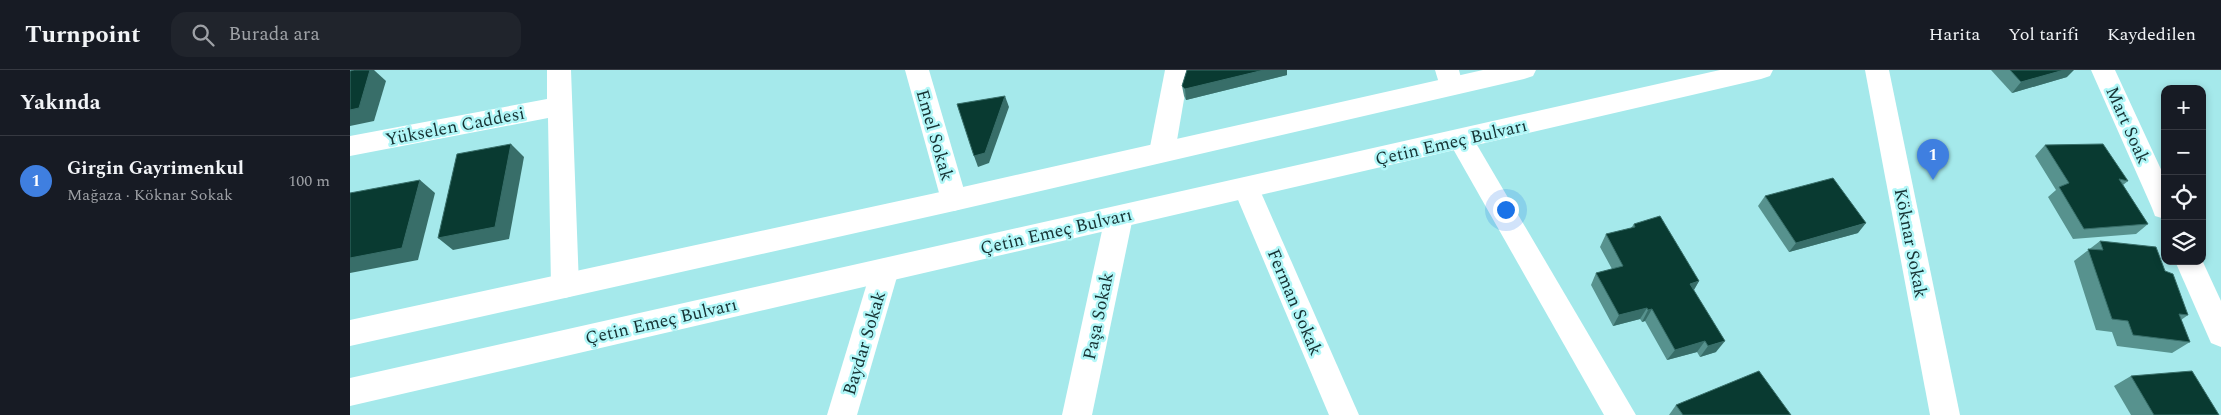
<!DOCTYPE html>
<html lang="tr">
<head>
<meta charset="utf-8">
<style>
	:root { --surface:#171b24; --page:#20242c; --text:#f1f3f6; --muted:#9ea1a6; --line:#363941; --accent:#0f766e }
	body { margin:0; font-family:Spectral,serif; background:var(--page); color:var(--text) }
	.controls { position:absolute; right:15px; top:15px; display:grid; overflow:hidden; border-radius:10px; box-shadow:0 2px 8px #0003 }
	.controls button { width:45px; height:45px; display:grid; place-items:center; padding:0; border:0; border-bottom:1px solid var(--line); background:var(--surface); color:var(--text); font:25px sans-serif }
	.you { position:absolute; left:1155px; top:139px; width:18px; height:18px; margin:-12px; border:4px solid #fff; border-radius:50%; background:#1a73e8; box-shadow:0 0 0 8px #1a73e833 }
	.badge { display:grid; place-items:center; width:32px; height:32px; border-radius:50%; background:var(--accent); color:#fff; font-size:16px; font-weight:700 }
	.pin { position:absolute; translate:-50% -41px; filter:drop-shadow(0 1px 2px #0008) }
	.pin::after { content:''; position:absolute; top:26px; width:18px; height:15px; background:inherit; clip-path:polygon(0 0,100% 0,50% 100%) }
	.list { margin:0; padding:0; list-style:none }
	h2 { display:flex; justify-content:space-between; align-items:center; height:65px; margin:0; padding:0 20px; font-size:21px }
	h2 small { font-size:16px; font-weight:400; color:var(--muted) }
	.list li { display:grid; grid-template-columns:32px 1fr auto; gap:15px; align-items:center; box-sizing:border-box; height:90px; padding:0 20px; border-top:1px solid var(--line) }
	.list b { display:block; font-size:19px; white-space:nowrap }
	.list p { margin:0; font-size:16px; white-space:nowrap; color:var(--muted) }
	.list em { font-size:16px; font-style:normal; color:var(--muted) }
	.icon { flex:none; width:28px; height:28px; fill:none; stroke:currentColor; stroke-width:2; stroke-linecap:round; stroke-linejoin:round }
	.map { position:relative; flex:none; width:1871px; height:345px; overflow:hidden }
	header { display:flex; align-items:center; gap:30px; box-sizing:border-box; height:70px; padding:0 25px; background:var(--surface); border-bottom:1px solid var(--line) }
	header strong { font-size:24px }
	nav { display:flex; gap:28px; margin-inline-start:auto; font-size:18px }
	.search { width:350px; height:45px; background:var(--page); display:flex; align-items:center; gap:12px; box-sizing:border-box; padding:0 18px; border-radius:15px; color:var(--muted); font-size:19px }
	main { display:flex }
	aside { flex:1; background:var(--surface) }
	.map>svg:first-child { display:block }
	.lines { fill:none; stroke-linecap:round; stroke-linejoin:round }
	.minor { fill:#fff; fill-rule:evenodd }
	.major { fill:#fff; fill-rule:evenodd }
	.wall { fill:#57928e }
	.shaded-wall { fill:#386e69 }
	.building { fill:#093a31; stroke:#386e69 }
	.labels { text-anchor:middle; stroke-width:5; stroke-linejoin:round; paint-order:stroke }
	.street-label { font-size:18px; fill:#153132; stroke:#b2f7f8 }
</style>
</head>
<body>
<header>
<strong>Turnpoint</strong>
<div class="search"><svg class="icon" aria-label="search" viewBox="0 0 24 24"><circle cx="10" cy="10" r="6"/><path d="M15 15l6 6"/></svg>Burada ara</div>
<nav><a>Harita</a><a>Yol tarifi</a><a>Kaydedilen</a></nav>
</header>
<main>
<aside>
<h2>Yakında<small></small></h2>
<ul class="list">
<li><span class="badge" style="background:#3f7fe0">1</span><div><b>Girgin Gayrimenkul</b><p>Mağaza · Köknar Sokak</p></div><em>100 m</em></li>
</ul>
</aside>
<div class="map">
<svg width="1871" height="345" viewBox="0 0 1871 345">
	<rect width="100%" height="100%" fill="#a5e9eb"/>
	<g class="lines">
		<g class="minor">
			<polygon points="197,0 221,0 229,216 225,225 215,228 205,225 201,216 198,48 0,86 0,66 197,29"/>
			<polygon points="555,0 579,0 617,130 613,138 604,141 595,138 591,130"/>
			<polygon points="815,0 839,0 825,82 821,89 812,92 803,89 799,82"/>
			<polygon points="1085,0 1109,0 1113,16 1110,23 1101,25 1092,23"/>
			<polygon points="1515,0 1539,0 1610,345 1580,345"/>
			<polygon points="1741,0 1765,0 1815,108 1815,149 1805,146 1802,138"/>
			<polygon points="1111,60 1120,63 1286,345 1254,345 1098,70 1102,63"/>
			<polygon points="896,107 905,110 909,118 1009,345 979,345 883,118 887,110"/>
			<polygon points="769,136 779,139 783,147 742,345 712,345 755,147 759,139"/>
			<polygon points="535,188 545,192 549,200 507,345 477,345 521,200 525,192"/>
			<polygon points="1852,190 1871,231 1871,277 1861,273 1825,191"/>
		</g>
		<g class="major">
			<polygon points="1133,0 1186,0 1183,6 1174,9 604,141 0,276 0,250 604,119"/>
			<polygon points="1370,0 1423,0 1420,6 1411,9 0,336 0,308"/>
		</g>
	</g>
	<g class="wall">
		<polygon points="837,0 937,0 937,5 836,30 834,26 832,16"/>
		<polygon points="1641,0 1714,0 1717,7 1662,23"/>
		<polygon points="1695,75 1778,111 1773,115 1798,154 1786,164 1723,169 1698,127 1706,120 1685,86"/>
		<polygon points="1415,126 1508,163 1439,182 1408,136"/>
		<polygon points="1284,154 1349,211 1344,220 1366,282 1350,287 1347,282 1317,290 1295,251 1292,252 1290,249 1263,256 1241,215 1246,203 1262,199 1250,177 1256,164 1281,158"/>
		<polygon points="1750,171 1815,201 1838,245 1831,250 1840,272 1822,283 1767,276 1762,262 1746,260 1724,191"/>
		<polygon points="1781,306 1869,345 1781,345 1764,316"/>
		<polygon points="1326,335 1441,345 1319,345"/>
	</g>
	<g class="shaded-wall">
		<polygon points="20,0 24,0 36,11 24,51 0,56 0,40"/>
		<polygon points="914,0 937,0 937,5 836,30 835,19"/>
		<polygon points="1714,0 1724,0 1717,7 1662,23 1671,12"/>
		<polygon points="655,26 659,37 639,93 628,97 624,86"/>
		<polygon points="161,74 174,87 159,169 103,180 88,168"/>
		<polygon points="70,110 85,123 68,190 0,203 0,188"/>
		<polygon points="1516,153 1508,163 1439,182 1446,173"/>
		<polygon points="1349,211 1342,223 1340,214"/>
		<polygon points="1297,238 1290,249 1263,256 1269,245"/>
		<polygon points="1302,239 1295,251 1292,252 1298,240"/>
		<polygon points="1355,271 1347,282 1317,290 1325,280"/>
		<polygon points="1375,271 1366,282 1350,287 1358,276"/>
	</g>
	<g class="building">
		<polygon points="4,0 20,0 9,38 0,40 0,1"/>
		<polygon points="837,0 914,0 835,19 832,16"/>
		<polygon points="1660,0 1714,0 1671,12"/>
		<polygon points="655,26 635,83 624,86 607,34"/>
		<polygon points="161,74 145,157 88,168 107,84"/>
		<polygon points="1753,74 1778,111 1769,109 1798,154 1734,159 1709,117 1719,113 1695,75"/>
		<polygon points="1483,108 1516,153 1446,173 1415,126"/>
		<polygon points="70,110 52,178 0,188 0,123"/>
		<polygon points="1310,146 1349,211 1340,214 1375,271 1358,276 1355,271 1325,280 1302,239 1298,240 1297,238 1269,245 1246,203 1273,196 1256,164 1285,157 1284,154"/>
		<polygon points="1750,171 1806,177 1815,201 1823,204 1838,245 1829,244 1840,272 1783,265 1778,251 1762,249 1738,179 1753,180"/>
		<polygon points="1409,301 1441,345 1333,345 1326,335"/>
		<polygon points="1842,301 1869,345 1804,345 1781,306"/>
	</g>
	<g class="labels">
		<g class="street-label">
			<text transform="translate(1778 55) rotate(66)" y="6">Mart Soak</text>
			<text transform="translate(105 56) rotate(-11)" y="6">Yükselen Caddesi</text>
			<text transform="translate(585 65) rotate(74)" y="6">Emel Sokak</text>
			<text transform="translate(1101 72) rotate(-13)" y="6">Çetin Emeç Bulvarı</text>
			<text transform="translate(706 161) rotate(-13)" y="6">Çetin Emeç Bulvarı</text>
			<text transform="translate(1561 173) rotate(79)" y="6">Köknar Sokak</text>
			<text transform="translate(945 232) rotate(67)" y="6">Ferman Sokak</text>
			<text transform="translate(748 246) rotate(-78)" y="6">Paşa Sokak</text>
			<text transform="translate(311 251) rotate(-13)" y="6">Çetin Emeç Bulvarı</text>
			<text transform="translate(514 273) rotate(-73)" y="6">Baydar Sokak</text>
		</g>
	</g>
</svg>
<div class="controls">
<button>+</button>
<button>−</button>
<button><svg class="icon" aria-label="locate" viewBox="0 0 24 24"><circle cx="12" cy="12" r="6"/><path d="M12 2v4M12 18v4M2 12h4M18 12h4"/></svg></button>
<button><svg class="icon" aria-label="layers" viewBox="0 0 24 24"><path d="M12 4l9 5-9 5-9-5zM3 14l9 5 9-5"/></svg></button>
</div>
<div class="you"></div>
<div class="pin badge" style="left:1583px;top:110px;background:#3f7fe0">1</div>
</div>
</main>
</body>
</html>
